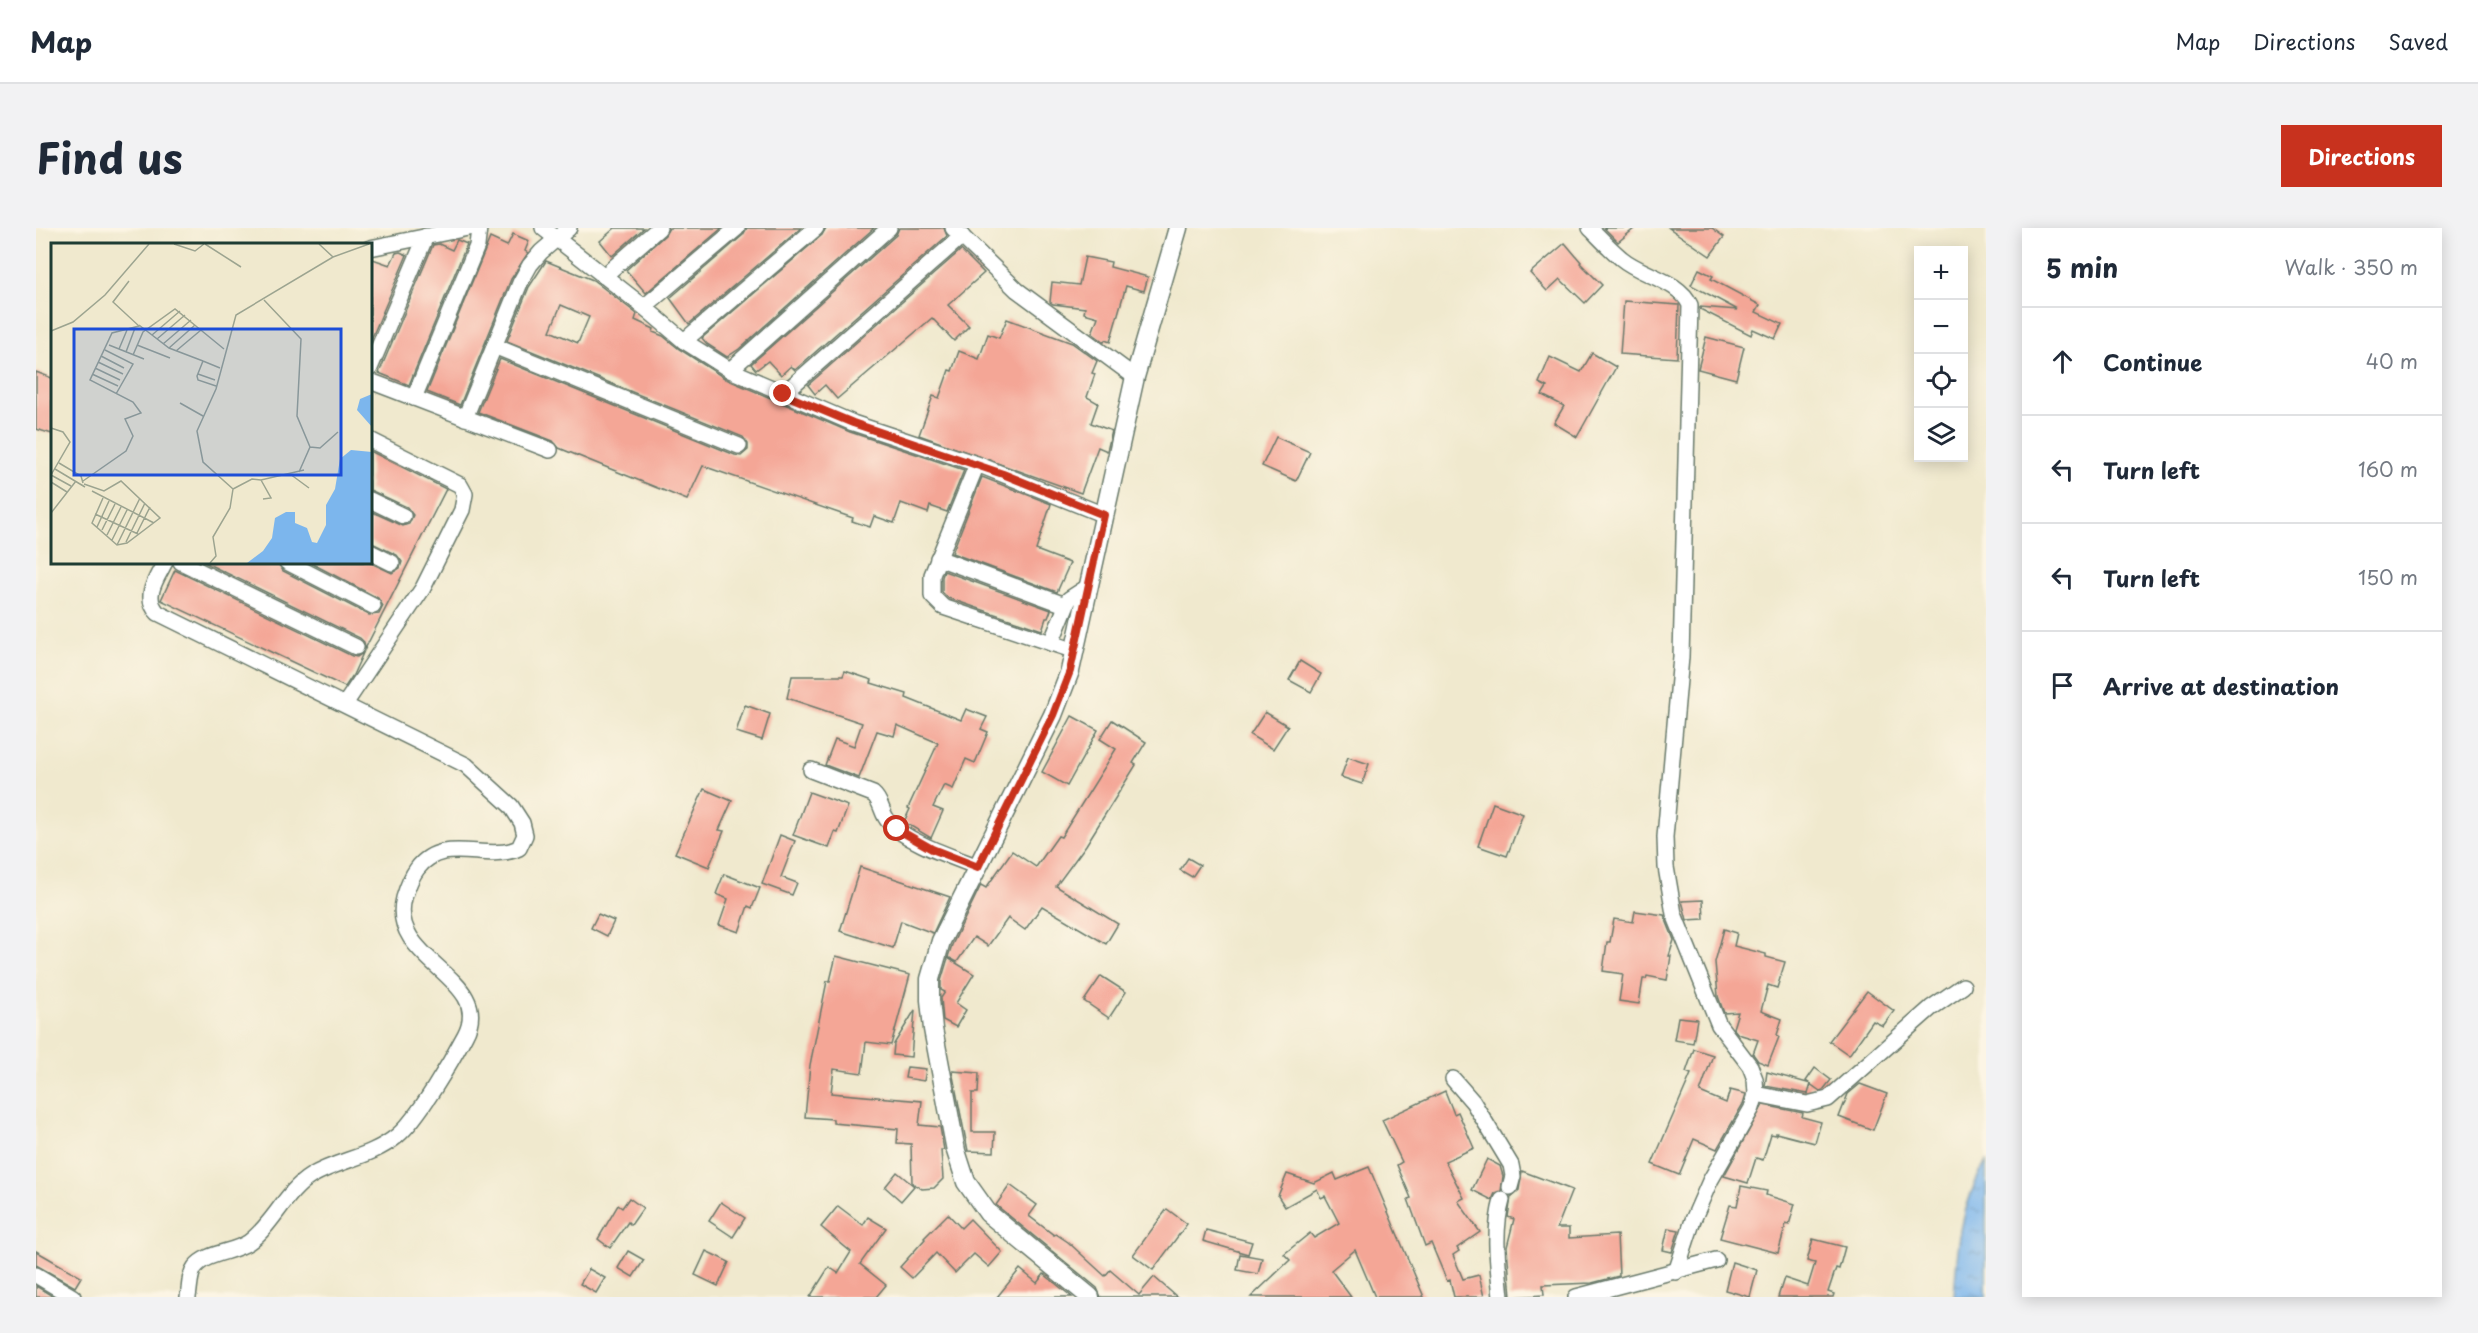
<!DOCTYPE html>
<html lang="en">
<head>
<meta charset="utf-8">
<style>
	:root { --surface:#fff; --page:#f2f2f3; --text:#1f2937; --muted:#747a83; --line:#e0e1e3; --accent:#c8321e }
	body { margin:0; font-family:"Playpen Sans",sans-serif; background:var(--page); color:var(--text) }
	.controls { position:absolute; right:18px; top:18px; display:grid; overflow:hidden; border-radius:0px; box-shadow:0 3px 15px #0003 }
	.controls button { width:54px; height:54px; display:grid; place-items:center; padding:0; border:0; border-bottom:2px solid var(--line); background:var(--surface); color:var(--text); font:30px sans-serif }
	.stop { position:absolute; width:18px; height:18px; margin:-14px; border:4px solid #c8321e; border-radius:50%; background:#fff }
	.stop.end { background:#c8321e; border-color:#fff; box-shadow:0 2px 6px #0008 }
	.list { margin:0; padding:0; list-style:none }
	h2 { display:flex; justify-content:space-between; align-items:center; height:78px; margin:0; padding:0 24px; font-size:26px }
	h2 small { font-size:20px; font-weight:400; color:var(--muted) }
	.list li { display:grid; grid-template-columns:39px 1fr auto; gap:18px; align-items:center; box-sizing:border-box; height:108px; padding:0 24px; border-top:2px solid var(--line) }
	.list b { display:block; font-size:22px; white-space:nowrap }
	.list em { font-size:20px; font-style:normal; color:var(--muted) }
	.icon { flex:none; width:33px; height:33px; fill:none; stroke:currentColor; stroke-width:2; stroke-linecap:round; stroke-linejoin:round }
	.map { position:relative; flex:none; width:1950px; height:1069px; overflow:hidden; border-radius:0px }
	header { display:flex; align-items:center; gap:36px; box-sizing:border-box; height:84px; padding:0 30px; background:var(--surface); border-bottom:2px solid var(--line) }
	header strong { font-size:28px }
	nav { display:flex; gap:33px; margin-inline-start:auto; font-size:21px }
	.intro { display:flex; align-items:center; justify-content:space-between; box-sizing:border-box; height:144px; padding:0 36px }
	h1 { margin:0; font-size:42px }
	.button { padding:15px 27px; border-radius:0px; background:var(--accent); color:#fff; font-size:21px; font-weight:700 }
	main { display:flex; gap:36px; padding:0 36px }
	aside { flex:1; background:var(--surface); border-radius:0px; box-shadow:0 3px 15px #0003 }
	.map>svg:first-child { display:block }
	.water { fill:url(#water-ripples); stroke:#4e7a90; stroke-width:1.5 }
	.building { fill:#f4a696; fill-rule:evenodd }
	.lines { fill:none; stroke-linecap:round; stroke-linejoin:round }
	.minor-casing { stroke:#68796a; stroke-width:18 }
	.tertiary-casing { stroke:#68796a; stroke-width:21 }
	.minor { stroke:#fff; stroke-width:15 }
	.tertiary { stroke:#fff; stroke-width:18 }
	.route { stroke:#c8321e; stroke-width:8 }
	.inset-road { fill:none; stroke:#9ca490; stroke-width:1.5 }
	.view { fill:#1d4ed8; fill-opacity:0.15; stroke:#1d4ed8; stroke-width:3 }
	.inset-edge { fill:none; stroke:#1f3d34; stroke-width:3 }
</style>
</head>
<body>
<header>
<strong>Map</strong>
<nav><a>Map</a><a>Directions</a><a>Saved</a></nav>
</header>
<div class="intro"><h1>Find us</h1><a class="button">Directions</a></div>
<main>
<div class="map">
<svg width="1950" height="1069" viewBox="0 0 1950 1069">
	<defs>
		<pattern id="water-ripples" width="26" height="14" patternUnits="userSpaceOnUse" patternTransform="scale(1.5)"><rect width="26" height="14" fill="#7cb6ed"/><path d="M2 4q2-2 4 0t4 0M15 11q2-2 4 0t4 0" fill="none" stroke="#6595c1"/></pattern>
	</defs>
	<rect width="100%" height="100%" fill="#fcf5e5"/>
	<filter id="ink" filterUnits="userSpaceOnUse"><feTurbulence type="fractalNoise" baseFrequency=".0167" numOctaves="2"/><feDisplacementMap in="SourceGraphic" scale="12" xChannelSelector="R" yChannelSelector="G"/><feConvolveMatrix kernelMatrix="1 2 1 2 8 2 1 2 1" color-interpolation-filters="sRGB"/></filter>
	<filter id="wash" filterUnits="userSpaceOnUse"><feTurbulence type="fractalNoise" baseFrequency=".008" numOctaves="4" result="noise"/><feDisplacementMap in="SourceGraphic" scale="24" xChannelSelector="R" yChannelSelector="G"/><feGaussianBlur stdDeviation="1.35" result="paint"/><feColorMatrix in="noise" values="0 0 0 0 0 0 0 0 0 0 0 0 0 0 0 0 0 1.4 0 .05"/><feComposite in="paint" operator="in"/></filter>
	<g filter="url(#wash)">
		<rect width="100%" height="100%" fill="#f0e9ce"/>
		<path class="water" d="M1950 934V1069H1918C1921 1021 1925 975 1950 934Z"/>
		<g id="blocks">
			<g class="building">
				<polygon points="579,0 608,0 576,28 564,13"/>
				<polygon points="633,0 686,0 610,65 590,42 629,7"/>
				<polygon points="711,0 765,0 653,96 634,70 707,7"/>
				<polygon points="790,0 838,0 703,121 691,129 671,116 666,110 786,7"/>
				<polygon points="863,0 908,0 911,8 759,142 755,138 745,147 732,133 720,142 715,136 860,7"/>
				<polygon points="1568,0 1599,0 1582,14"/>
				<polygon points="1633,0 1676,0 1688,9 1674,28"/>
				<polygon points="477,6 493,13 489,23 492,25 475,51 424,177 391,164 454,10 471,18"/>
				<polygon points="421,12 431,16 373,157 343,145 397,17 403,16 416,22"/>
				<polygon points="1529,15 1545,34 1544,35 1566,57 1549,75 1524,51 1511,63 1494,45"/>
				<polygon points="925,22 948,45 912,77 933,98 918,113 896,90 801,171 789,157 779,166 772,157"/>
				<polygon points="364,24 371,27 334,114 334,30 354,37 360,25"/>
				<polygon points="1049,29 1075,34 1074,39 1112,49 1108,63 1090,58 1074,114 1069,112 1068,114 1056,105 1062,89 1048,85 1049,80 1017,76 1014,74 1016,54 1043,57"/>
				<path d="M510 33 557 52 601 86 599 92 618 101 617 104 627 108 643 121 690 151 814 204 928 242 911 284 894 278 892 285 865 275 858 295 838 288 834 299 816 293 817 290 667 238 651 272 523 220 517 213 442 184 464 131 699 227 705 228 712 222V216L707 209 471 113 493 59ZM525 77 553 89 542 115 514 103Z"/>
				<polygon points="1663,41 1677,48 1675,51 1724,77 1720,84 1746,96 1739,111 1717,101 1715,107 1664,81 1664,79 1702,82 1655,57"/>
				<polygon points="1588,73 1643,77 1641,130 1584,126"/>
				<polygon points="971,91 1036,115 1061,133 1056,145 1059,146 1051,169 1062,175 1055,195 1076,203 1071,223 1062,219 1045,265 883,207 897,168 903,170 913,142 916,143 923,123 943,131 952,106 963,110"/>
				<polygon points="1670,109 1708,119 1700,151 1662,141"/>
				<polygon points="1556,125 1580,139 1541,209 1518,195 1528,178 1506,167 1511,159 1503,155 1514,129 1545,144"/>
				<polygon points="0,144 16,150 16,206 0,201"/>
				<polygon points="1240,209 1274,224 1260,253 1226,238"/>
				<polygon points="334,223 410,261 329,421 328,414 324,410 168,334 241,334 247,343 333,387 343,386 347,378 342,370 273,334 333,334 356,345 364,340 366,334 361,327 334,314 334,283 367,298 373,296 377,287 371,279 334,262"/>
				<polygon points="946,249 1015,276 1000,322 1034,335 1021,364 916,325"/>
				<polygon points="139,342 316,428 321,429 327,425 317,447 309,459 125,372"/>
				<polygon points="908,343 1015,382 1012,390 1010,390 1006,402 912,370 906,364 906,349"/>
				<polygon points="1264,433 1285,446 1275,464 1253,452"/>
				<polygon points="809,443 836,452 835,455 871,466 870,470 925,492 930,481 951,489 945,501 952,504 939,535 930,531 917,561 908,557 897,579 907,583 895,610 868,594 874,581 872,580 902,515 861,497 858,508 841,503 823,550 789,537 799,511 818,518 826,495 751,470 756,448 807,448"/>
				<polygon points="709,477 734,486 726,512 700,504"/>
				<polygon points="1229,484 1252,498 1237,521 1214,507"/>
				<polygon points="1036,488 1062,502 1031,558 1006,544"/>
				<polygon points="1076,492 1110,514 1097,535 1100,537 1050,617 1020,658 1082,696 1070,716 1006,678 989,702 972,690 952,718 938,709 921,734 912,729 916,717 945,657 950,660 976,623 1000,639 1022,608 1025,609 1080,521 1064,511"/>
				<polygon points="1312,529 1333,536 1326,556 1305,549"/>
				<polygon points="668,561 696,573 683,602 688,603 673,639 639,625"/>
				<polygon points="773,564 812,578 802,605 799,604 793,620 757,607"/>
				<polygon points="1457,575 1487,586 1471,628 1442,618"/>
				<polygon points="744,607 759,613 745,649 761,655 756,667 726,656"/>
				<polygon points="1152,630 1164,637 1156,649 1144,642"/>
				<polygon points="824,639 914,669 897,705 865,693 857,720 804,703"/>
				<polygon points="688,646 724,660 716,680 712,678 703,704 683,697 692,671 680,666"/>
				<polygon points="1667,672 1668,691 1651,692 1646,673"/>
				<polygon points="1599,683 1628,687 1638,712 1633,728 1635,728 1631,752 1611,748 1610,751 1607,751 1603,776 1583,773 1587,746 1567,743 1571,714 1574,714 1578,691 1597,694"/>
				<polygon points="562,686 578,693 571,708 555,700"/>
				<polygon points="1688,701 1701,705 1698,718 1730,726 1730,729 1749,734 1741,760 1732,757 1725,783 1746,791 1741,807 1743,809 1732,837 1722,833 1717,826 1722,812 1702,806 1697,800 1702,784 1688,785 1682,768 1679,734"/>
				<polygon points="800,728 874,747 855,817 830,814 826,845 798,841 795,865 886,873 883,897 904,899 908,922 905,922 907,951 898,960 886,961 876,955 875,916 861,915 862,901 797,895 797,891 769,889 774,837 791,753 794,753"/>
				<polygon points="912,730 938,746 920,775 930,782 920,799 907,792 905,770 909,764 905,762 905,753"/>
				<polygon points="1065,748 1090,764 1073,790 1048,773"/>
				<polygon points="1831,763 1858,783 1847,798 1837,793 1813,827 1793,813"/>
				<polygon points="879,782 875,829 857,827 858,816"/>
				<polygon points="1642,789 1661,791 1657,815 1638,812"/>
				<polygon points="1658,821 1677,827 1664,864 1690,875 1694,862 1710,866 1707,876 1681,921 1658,911 1643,947 1616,936 1655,846 1650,844"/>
				<polygon points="871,839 890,841 888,853 869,850"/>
				<polygon points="1779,840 1795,852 1787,862 1784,863 1770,853"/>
				<polygon points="916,843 943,845 942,865 936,865 936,904 959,904 958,924 932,923"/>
				<polygon points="1731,844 1775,856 1772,866 1729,858"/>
				<polygon points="1824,856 1851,866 1837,902 1803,889 1812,866"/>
				<polygon points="1409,863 1418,886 1422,884 1438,920 1409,933 1428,970 1422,973 1444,1004 1421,1020 1423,1023 1417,1027 1427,1051 1443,1047 1448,1069 1418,1069 1414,1052 1411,1053 1395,1015 1389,1018 1372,971 1375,970 1361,937 1366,934 1346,892"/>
				<polygon points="1727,877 1767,885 1766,889 1785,894 1779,915 1740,905 1740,907 1735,906 1727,932 1720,930 1712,955 1688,948"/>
				<polygon points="1451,931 1464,938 1467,948 1465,963 1459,965 1456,972 1436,962"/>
				<polygon points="1333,939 1388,1069 1339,1069 1319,1022 1295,1042 1315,1069 1215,1069 1254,1032 1248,1026 1274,1005 1278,1010 1303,995 1289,968 1285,970 1281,961 1249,979 1242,968 1251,946 1278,955 1298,945 1301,952"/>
				<polygon points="1486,943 1536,962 1521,1000 1533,1000 1533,1010 1581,1007 1583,1048 1556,1055 1507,1057 1508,1067 1475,1069 1471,1019 1478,991 1472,989 1475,969 1483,962"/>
				<polygon points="861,944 878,958 865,973 849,959"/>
				<polygon points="974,957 1001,977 993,988 1018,1007 1020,1006 1032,1014 1069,1048 1074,1042 1103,1067 1118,1049 1141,1069 1065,1069 1061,1060 960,977"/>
				<polygon points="1705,958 1731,963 1730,967 1759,976 1753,997 1750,996 1742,1025 1684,1010 1694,977 1701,978"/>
				<polygon points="593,970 607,980 595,997 592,994 574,1020 562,1011 582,977 586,980"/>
				<polygon points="685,974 709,990 697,1009 673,993"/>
				<polygon points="802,978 827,997 832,989 850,1000 824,1036 850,1057 840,1069 774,1069 793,1039 802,1045 815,1024 785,999"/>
				<polygon points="1131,981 1151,996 1117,1042 1097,1027"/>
				<polygon points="912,986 925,1000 934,991 966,1024 953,1039 938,1026 919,1045 900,1025 876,1050 864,1039 889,1011 888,1010"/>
				<polygon points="1632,1000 1643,1002 1636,1024 1627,1022"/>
				<polygon points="1170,1002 1216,1014 1212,1026 1167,1013"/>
				<polygon points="1777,1011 1809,1019 1803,1041 1800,1040 1792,1064 1798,1066 1797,1069 1742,1069 1748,1050 1772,1058 1779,1035 1771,1033"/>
				<polygon points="0,1023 45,1049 39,1059 0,1037"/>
				<polygon points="592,1023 608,1032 597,1049 582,1040"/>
				<polygon points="670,1023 693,1034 682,1058 659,1047"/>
				<polygon points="1204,1026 1226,1030 1222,1046 1201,1042"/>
				<polygon points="1696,1034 1721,1042 1714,1069 1689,1062"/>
				<polygon points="553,1041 569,1050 560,1065 544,1056"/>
				<polygon points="984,1041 1001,1055 1008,1046 1036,1069 961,1069"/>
				<polygon points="0,1058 18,1069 0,1069"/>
			</g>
		</g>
	</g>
	<g filter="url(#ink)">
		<use href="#blocks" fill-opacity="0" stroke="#68796a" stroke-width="1.5"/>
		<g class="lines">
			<defs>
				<g id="minor">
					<polyline points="507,0 608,79 648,113 694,142 817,195 941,236"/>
					<polyline points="917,0 981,62 1099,149"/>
					<path d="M1554 0C1564 10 1574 21 1585 30 1606 48 1643 52 1654 77L1645 429 1629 609 1630 639 1638 686 1683 797 1714 838 1719 851 1720 866 1716 880 1674 953 1657 992 1640 1044"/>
					<polyline points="334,20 432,0"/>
					<polyline points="568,48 623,0"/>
					<polyline points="608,79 701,0"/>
					<polyline points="648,113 780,0"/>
					<polyline points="458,118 703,218"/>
					<polyline points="334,140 390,8"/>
					<polyline points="694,142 853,0"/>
					<polyline points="334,153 514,222"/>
					<polyline points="747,166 926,8"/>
					<polyline points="378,170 441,18 443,0"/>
					<polyline points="429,190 484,55 494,37 505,24 533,0"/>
					<polyline points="334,272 367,288"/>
					<polyline points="334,324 356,335"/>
					<polyline points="902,330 1029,377"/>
					<path d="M129 334C121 350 106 369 122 385L430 537 475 578 486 595 489 607 483 620C450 635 407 606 381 641 375 649 371 660 368 670 351 733 460 750 429 807 416 832 382 891 361 908 334 930 304 931 275 948 249 964 237 997 213 1014 197 1025 171 1024 159 1039 153 1047 154 1059 152 1069"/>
					<polyline points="145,334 320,419"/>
					<polyline points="251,334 337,378"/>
					<polyline points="1015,415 1033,371 1053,358"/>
					<polyline points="1039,423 907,379 896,368 896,347 941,236 1068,287"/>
					<polyline points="309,476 387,360 426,282 429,266 424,257 334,212"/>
					<path d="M775 542 837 566C846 573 845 586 853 594 870 614 917 629 942 639"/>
					<polyline points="1417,851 1437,874 1475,937 1477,948 1474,959"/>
					<polyline points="1720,866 1771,876 1792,871 1895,780 1927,758"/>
					<polyline points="0,1047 37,1069"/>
					<path d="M1465 1069C1462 1037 1457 1004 1466 972"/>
					<polyline points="1540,1069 1680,1032"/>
				</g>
				<polyline id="tertiary" points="1054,1069 952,985 930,954 920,923 897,801 894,772 894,751 905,713 1017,487 1034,443 1099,149 1142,0"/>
			</defs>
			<use href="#minor" class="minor-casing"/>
			<use href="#tertiary" class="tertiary-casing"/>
			<use href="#minor" class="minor"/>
			<use href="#tertiary" class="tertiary"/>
		</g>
	</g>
	<g class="lines" filter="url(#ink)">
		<polyline class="route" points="747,166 817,195 967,246 1068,287 1034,443 1017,487 942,639 896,621 861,601"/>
	</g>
	<g transform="translate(15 15)">
		<rect width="321" height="321" fill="#f0e9ce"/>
		<path d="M321 151V184L306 167 309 156ZM300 207 321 209V320H196L212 308 221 295 224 275 235 269H244V280L256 285 261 299 266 300 275 282V262L284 246 289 216Z" fill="#7cb6ed"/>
		<path class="inset-road" d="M123 1 144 8 153 1M154 1 190 24M268 1 282 14M213 57 250 96 246 173 259 204 248 229M88 82 118 105 152 118M0 88 22 79 54 52 98 1M101 92 129 68M106 96 134 72M112 101 140 77M58 102 93 116M86 102 119 115M118 105 144 82M68 106 76 87M54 107 82 121 65 151M125 108 150 87M75 109 84 85M82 112 92 89 124 66 173 106M50 113 73 125M47 119 72 131M44 125 69 137M41 131 67 143M147 131 164 137M165 143 147 137 146 133 152 118 169 125M129 160 152 173M0 185 12 189 19 199 0 232M259 204 269 205 287 189M8 220 30 233 32 240M4 226 34 244M239 231 258 245M0 232 20 243M210 237 220 255 212 256M32 238 75 208 82 193 74 176 90 170 82 159 39 137 61 90 88 83 62 59 78 38M0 239 16 249M33 241 53 248 70 238 109 275 76 300 66 302 41 280 52 255M182 246 201 236 210 237 253 227M41 248 103 280M0 270 25 238M44 271 87 291M46 284 58 258M51 287 64 261M86 290 99 264M56 292 70 264M61 297 76 267M75 299 94 260M66 302 89 255M159 320 165 313 162 294 179 265 182 246 152 219 146 188 165 146 185 72 282 14 318 1"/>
		<path class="view" d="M23 86H290V232H23Z"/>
		<rect width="321" height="321" class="inset-edge"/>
	</g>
</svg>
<div class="controls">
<button>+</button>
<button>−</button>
<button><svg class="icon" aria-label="locate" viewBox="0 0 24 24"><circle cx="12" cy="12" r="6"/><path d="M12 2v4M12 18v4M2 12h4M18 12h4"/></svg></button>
<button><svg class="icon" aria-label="layers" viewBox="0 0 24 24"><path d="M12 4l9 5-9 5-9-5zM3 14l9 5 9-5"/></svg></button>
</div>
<div class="stop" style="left:861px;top:601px"></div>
<div class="stop end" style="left:747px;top:166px"></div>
</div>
<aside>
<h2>5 min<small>Walk · 350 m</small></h2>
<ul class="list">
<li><svg class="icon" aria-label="ahead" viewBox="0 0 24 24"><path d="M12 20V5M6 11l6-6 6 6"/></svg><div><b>Continue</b></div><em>40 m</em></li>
<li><svg class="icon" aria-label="left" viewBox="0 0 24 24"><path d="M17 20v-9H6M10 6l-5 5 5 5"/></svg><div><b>Turn left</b></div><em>160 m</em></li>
<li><svg class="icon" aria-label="left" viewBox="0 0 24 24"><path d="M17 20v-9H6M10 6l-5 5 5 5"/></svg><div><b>Turn left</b></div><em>150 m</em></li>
<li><svg class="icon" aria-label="arrive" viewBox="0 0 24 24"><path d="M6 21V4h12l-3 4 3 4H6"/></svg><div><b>Arrive at destination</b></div></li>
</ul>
</aside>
</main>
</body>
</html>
